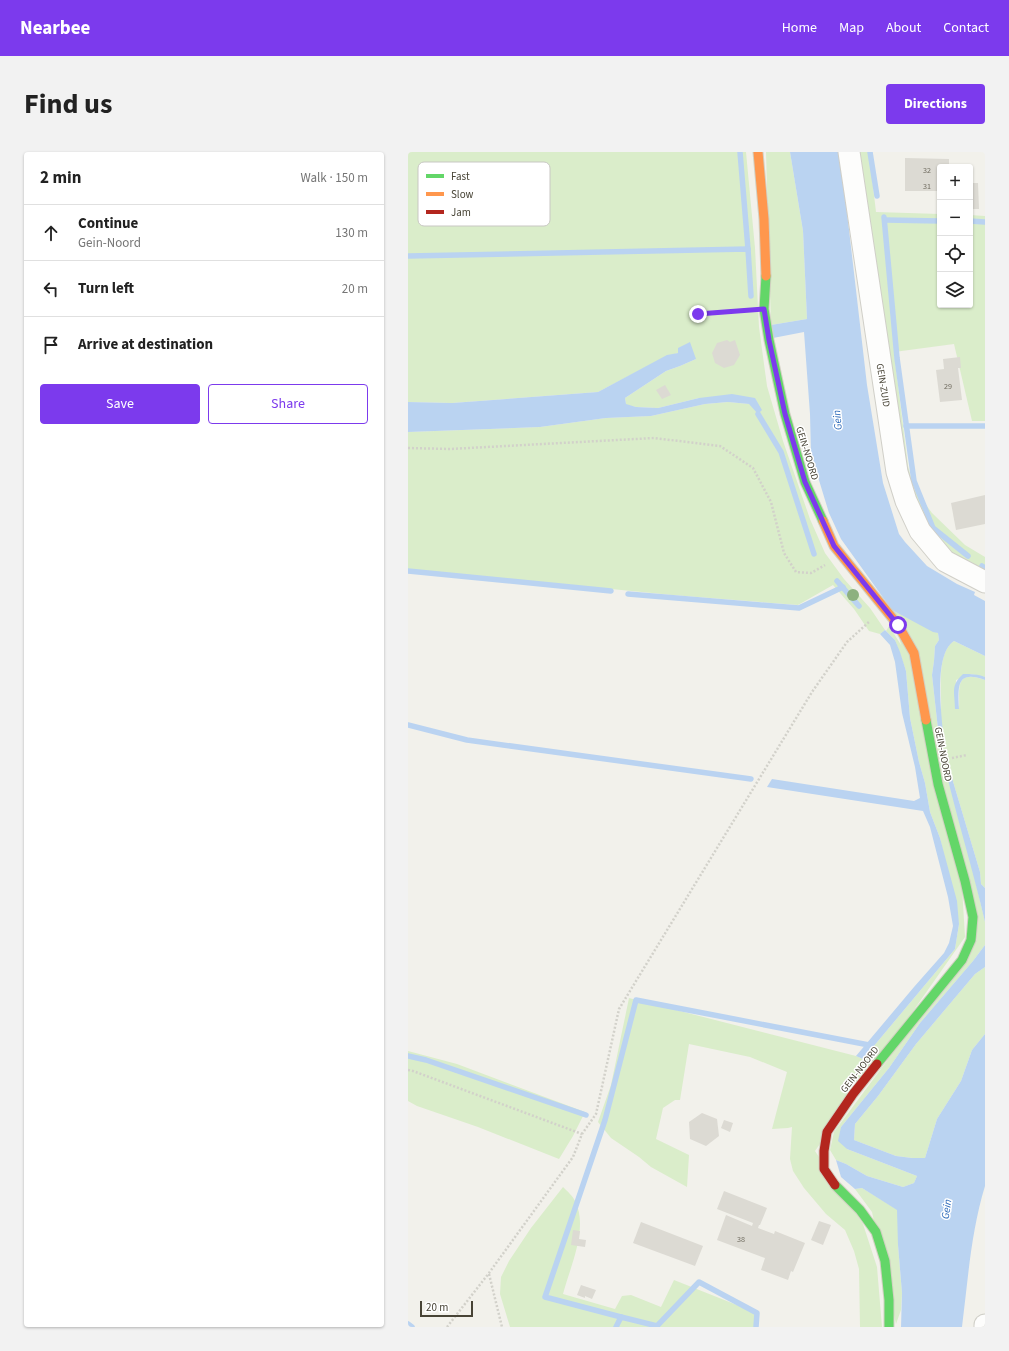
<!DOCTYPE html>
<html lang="en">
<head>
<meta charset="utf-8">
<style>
	:root { --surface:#fff; --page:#f2f2f2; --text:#222; --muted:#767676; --line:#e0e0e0; --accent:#7c3aed }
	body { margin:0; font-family:"Source Sans 3",sans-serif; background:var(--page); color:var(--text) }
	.controls { position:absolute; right:12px; top:12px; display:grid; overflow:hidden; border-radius:4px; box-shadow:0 1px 3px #0004 }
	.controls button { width:36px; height:36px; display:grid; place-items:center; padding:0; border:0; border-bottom:1px solid var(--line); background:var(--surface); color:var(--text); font:20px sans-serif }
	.scale { position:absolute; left:12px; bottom:10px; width:53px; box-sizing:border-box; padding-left:4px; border:2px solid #484436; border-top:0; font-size:11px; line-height:14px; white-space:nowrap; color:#484436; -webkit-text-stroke:3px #fff; paint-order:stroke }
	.stop { position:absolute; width:12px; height:12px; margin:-9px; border:3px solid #7c3aed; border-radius:50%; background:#fff }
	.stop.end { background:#7c3aed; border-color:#fff; box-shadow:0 1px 4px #0008 }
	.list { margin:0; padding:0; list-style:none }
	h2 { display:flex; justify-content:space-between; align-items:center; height:52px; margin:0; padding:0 16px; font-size:17px }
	h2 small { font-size:13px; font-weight:400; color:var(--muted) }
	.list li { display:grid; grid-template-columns:26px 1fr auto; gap:12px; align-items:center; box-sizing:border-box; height:56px; padding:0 16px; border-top:1px solid var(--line) }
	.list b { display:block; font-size:15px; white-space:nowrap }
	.list p { margin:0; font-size:13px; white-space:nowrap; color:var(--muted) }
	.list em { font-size:13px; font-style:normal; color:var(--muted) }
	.actions { display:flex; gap:8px; padding:12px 16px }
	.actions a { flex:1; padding:9px 0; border:1px solid var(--accent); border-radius:4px; text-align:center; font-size:14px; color:var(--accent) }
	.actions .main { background:var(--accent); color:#fff }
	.icon { flex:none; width:22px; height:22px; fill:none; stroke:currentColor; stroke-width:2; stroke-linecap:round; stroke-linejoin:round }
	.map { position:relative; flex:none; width:577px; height:1175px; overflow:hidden; border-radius:4px }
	header { display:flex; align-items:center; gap:24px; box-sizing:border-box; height:56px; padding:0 20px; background:var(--accent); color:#fff }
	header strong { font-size:19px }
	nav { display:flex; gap:22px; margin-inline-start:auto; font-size:14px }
	.intro { display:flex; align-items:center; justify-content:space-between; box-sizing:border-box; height:96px; padding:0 24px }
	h1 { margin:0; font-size:28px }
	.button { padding:10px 18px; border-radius:4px; background:var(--accent); color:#fff; font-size:14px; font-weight:700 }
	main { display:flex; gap:24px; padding:0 24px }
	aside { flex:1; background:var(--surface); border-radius:4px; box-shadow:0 1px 3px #0004 }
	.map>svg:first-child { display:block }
	.green { fill:#daedca }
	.water { fill:#bad3f1 }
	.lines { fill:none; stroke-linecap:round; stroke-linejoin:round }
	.stream { stroke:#bad3f1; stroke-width:5.5 }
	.building { fill:#dcdad3 }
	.street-casing { stroke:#d0cfc8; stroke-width:23 }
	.fast-casing { stroke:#d2d0c2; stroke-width:11 }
	.slow-casing { stroke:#d2d0c2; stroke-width:11 }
	.jam-casing { stroke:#d2d0c2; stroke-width:11 }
	.path { stroke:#d2d1ca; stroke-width:2.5; stroke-dasharray:2 2; stroke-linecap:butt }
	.street { stroke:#fdfdfc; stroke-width:21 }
	.fast { stroke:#63d668; stroke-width:9 }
	.slow { stroke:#ff974d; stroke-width:9 }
	.jam { stroke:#b3261e; stroke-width:9 }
	.tree { fill:#8db17f }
	.route { stroke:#7c3aed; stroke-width:5 }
	.labels { text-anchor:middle; stroke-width:3; stroke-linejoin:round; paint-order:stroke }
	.number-label { font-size:8px; fill:#6e6a5e }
	.street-label { font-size:10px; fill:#484436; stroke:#fff }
	.water-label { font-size:11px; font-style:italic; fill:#2a68b9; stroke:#fff }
	.key { fill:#fff; stroke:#c8c7c3; stroke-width:1 }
	.key-label { font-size:11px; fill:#484436 }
</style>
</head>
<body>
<header>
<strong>Nearbee</strong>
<nav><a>Home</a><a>Map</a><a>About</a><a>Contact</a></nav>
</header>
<div class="intro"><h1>Find us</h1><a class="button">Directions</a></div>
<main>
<aside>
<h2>2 min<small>Walk · 150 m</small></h2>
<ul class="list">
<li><svg class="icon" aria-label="ahead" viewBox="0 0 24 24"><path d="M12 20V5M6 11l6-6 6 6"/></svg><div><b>Continue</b><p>Gein-Noord</p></div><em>130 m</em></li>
<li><svg class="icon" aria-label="left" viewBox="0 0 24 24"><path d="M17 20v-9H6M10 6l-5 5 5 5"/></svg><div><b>Turn left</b></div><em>20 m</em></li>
<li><svg class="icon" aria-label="arrive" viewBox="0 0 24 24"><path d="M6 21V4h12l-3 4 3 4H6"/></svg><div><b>Arrive at destination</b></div></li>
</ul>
<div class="actions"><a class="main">Save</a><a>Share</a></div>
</aside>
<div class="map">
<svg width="577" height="1175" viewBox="0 0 577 1175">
	<rect width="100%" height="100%" fill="#f2f1eb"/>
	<g class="green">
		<polygon points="0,0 338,0 347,96 351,175 359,234 375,289 402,367 417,401 436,427 462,456 477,478 472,482 461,479 446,457 425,433 390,453 264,443 0,417 0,280 132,275 198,266 243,264 297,252 320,250 341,252 347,246 291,246 250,256 228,255 218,253 217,246 258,219 272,214 288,207 271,201 259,204 190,240 44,251 0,250"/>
		<polygon points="358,0 382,0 395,79 399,167 363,173"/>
		<polygon points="447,0 461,0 468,60 532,62 532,153 562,153 562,63 577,64 577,269 564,269 546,192 486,200 500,314 506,337 524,361 557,393 577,405 577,424 528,390 501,343"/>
		<path d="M484 458 530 481 531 488 527 494 526 509 524 523 530 577C531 570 533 564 533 558 534 539 528 501 546 489L577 504V525L563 522 548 528 547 556 551 557C552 536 546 517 577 528V736L573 732 572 720 541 616 577 770V793L565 809 512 871 481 916 433 975 439 997 509 1024 506 1031 495 1035 459 1024 438 1012 428 1008 422 998 426 980 569 788Z"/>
		<polygon points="481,474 495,496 554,735 557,785 407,999 455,1072 469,1115 474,1175 452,1175 451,1117 446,1099 437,1078 418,1062 396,1036 385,1019 382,1007 384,975 380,976 364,977 379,920 342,905 281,892 272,948 267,948 255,956 248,987 281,1003 279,1035 243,1015 231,1005 203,986 190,970 203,933 221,846 448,904 455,907 547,797 551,772 532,686 522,660 517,631 511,610 502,566 498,519 487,488 478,479"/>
		<polygon points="577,815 577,882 564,898 553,929 529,967 517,1006 504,1006 488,1004 446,988 447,972 470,944 508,892 567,822"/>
		<polygon points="0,899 49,912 177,960 165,984 151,1007 70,975 9,954 0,949"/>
		<path d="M155 1035C159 1039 165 1044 167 1049 181 1076 162 1115 155 1142L207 1157 214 1144 223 1143 253 1155 266 1128 349 1161 348 1175H102L92 1142 93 1125 101 1109 123 1076Z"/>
		<polygon points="454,1036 490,1058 490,1093 494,1141 493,1158 488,1172 464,1060 447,1037"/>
	</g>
	<g class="water">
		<path d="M382 0H432L459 233 475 331 491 382 497 390 519 414 549 432 567 440 566 443 577 449V504L546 489C526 502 533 558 535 580H531L530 577 524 523 526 509 527 494 531 488 530 481 525 480 484 458 433 387 421 361 403 302 402 262 396 180 365 186 363 173 399 167 395 79Z"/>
		<polygon points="282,190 288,207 272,214 258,219 217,246 218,252 228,255 250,256 291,246 324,242 347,246 354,258 350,262 341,252 320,250 297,252 243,264 198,266 132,275 0,280 0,250 44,251 190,240 259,203 270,201 270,196"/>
		<polygon points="477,478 487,488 492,500 498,519 502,566 511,610 517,631 522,660 532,686 549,749 551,772 547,797 455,907 448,904 506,835 536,801 541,791 545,774 540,745 522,675 515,659 359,635 364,627 506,649 512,646 507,615 494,561 487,510 482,493 472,482"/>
		<path d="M555 522C563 522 570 522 577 525V528C548 517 550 535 551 557H547C547 540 542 534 555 522Z"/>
		<path d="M537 615 541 616 572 720 573 732 577 736V770C565 718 549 667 537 615Z"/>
		<path d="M577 793V815L567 822 508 892 470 944 447 972 446 988 488 1004 504 1006H517L529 967 553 929 564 898 577 882V1034C563 1080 560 1127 554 1175H493L494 1141 490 1093 489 1058 454 1036 447 1037 433 1025 428 1008 438 1012 459 1024 495 1035 506 1031 509 1024 439 997 430 989 433 975 481 916 512 871 565 809Z"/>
	</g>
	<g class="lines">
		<g class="stream">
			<polyline points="332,0 340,97"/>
			<polyline points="462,0 469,44"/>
			<polyline points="476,65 489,206 506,329 525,376 560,404"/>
			<polyline points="477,68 532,69"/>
			<polyline points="562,69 577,70"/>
			<polyline points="0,104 340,97 343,144"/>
			<polyline points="350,262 373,300 406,402"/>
			<polyline points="498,274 577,274"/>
			<polyline points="574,414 577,416"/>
			<polyline points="0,419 203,439"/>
			<polyline points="429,429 451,454"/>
			<polyline points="220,442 391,456 435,435"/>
			<polyline points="0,573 59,588 343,627"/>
			<polyline points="0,904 18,908 178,963"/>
			<polyline points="213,1165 137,1145 197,968 228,848 461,893"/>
			<polyline points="0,1172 4,1175"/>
			<polyline points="208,1175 213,1165 249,1174 291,1130 349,1161 348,1175"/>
		</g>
	</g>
	<g class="building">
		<polygon points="497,6 541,7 541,15 532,15 532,39 497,39"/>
		<polygon points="562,31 570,31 571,57 562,57"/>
		<polygon points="319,188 322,190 327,188 332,203 326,213 316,216 307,211 304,201 309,191"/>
		<polygon points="552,205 553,216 550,216 554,248 532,250 528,218 536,217 535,207"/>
		<polygon points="257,233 263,243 254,247 248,238"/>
		<polygon points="577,343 577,372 548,378 543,351"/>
		<polygon points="294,961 309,967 311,984 298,994 282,987 281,970"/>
		<polygon points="316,968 325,971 322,980 313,976"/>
		<polygon points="316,1039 359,1056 352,1073 351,1073 350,1076 366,1082 367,1079 397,1091 385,1120 383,1119 380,1128 353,1118 357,1106 309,1088 318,1063 344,1074 345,1071 309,1057"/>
		<polygon points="411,1069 423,1073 415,1093 403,1088"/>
		<polygon points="233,1070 295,1094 287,1114 225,1091"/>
		<polygon points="165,1078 172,1079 171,1087 178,1088 177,1095 163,1093"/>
		<polygon points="173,1133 188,1138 184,1147 177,1144 177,1146 169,1143"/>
	</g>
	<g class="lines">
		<defs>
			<g id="street">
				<polyline points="441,0 489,320 498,349 512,379 537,409 577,430"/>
				<polyline points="577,1175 577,1173"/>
			</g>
			<g id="fast">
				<polyline points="358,124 356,157 361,188 377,262 397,330 415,369"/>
				<polyline points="469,912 554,808 563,788 565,765 557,729 530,632 518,568"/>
				<polyline points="427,1033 452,1058 468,1080 477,1109 481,1148 481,1175"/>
			</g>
			<g id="slow">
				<polyline points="350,0 356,67 358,124"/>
				<polyline points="415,369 426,394 490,473 506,501 518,568"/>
			</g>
			<polyline id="jam" points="427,1033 416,1017 416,999 419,980 445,942 469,912"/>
		</defs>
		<use href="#street" class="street-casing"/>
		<use href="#fast" class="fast-casing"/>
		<use href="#slow" class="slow-casing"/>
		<use href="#jam" class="jam-casing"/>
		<g class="path">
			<polyline points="290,162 337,159"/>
			<polyline points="0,296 42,297 246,286 312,294 345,316 363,350 376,401 388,420 403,421 417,413"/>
			<polyline points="544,606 559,603"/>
			<polyline points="0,918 5,919 174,982"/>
			<polyline points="81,1122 94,1175"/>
			<polyline points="39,1175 81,1121 165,1005 174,982 188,962 211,857 404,540 439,490 462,469"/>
		</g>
		<use href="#street" class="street"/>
		<use href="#fast" class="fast"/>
		<use href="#slow" class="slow"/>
		<use href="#jam" class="jam"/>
	</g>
	<circle class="tree" cx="445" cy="443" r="6"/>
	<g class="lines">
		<polyline class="route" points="290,162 356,157 361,188 377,262 397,330 426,394 490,473"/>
	</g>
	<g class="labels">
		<g class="number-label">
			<text x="519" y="21">32</text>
			<text x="519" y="37">31</text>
			<text x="540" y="237">29</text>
			<text x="333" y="1090">38</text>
		</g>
		<g class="street-label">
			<text transform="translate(476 233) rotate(81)" y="4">GEIN-ZUID</text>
			<text transform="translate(400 301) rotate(73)" y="4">GEIN-NOORD</text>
			<text transform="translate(536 602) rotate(79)" y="4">GEIN-NOORD</text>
			<text transform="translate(451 917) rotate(-52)" y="4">GEIN-NOORD</text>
		</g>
		<g class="water-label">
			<text transform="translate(429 268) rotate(-95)" y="4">Gein</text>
			<text transform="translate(538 1057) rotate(-81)" y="4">Gein</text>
		</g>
	</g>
	<rect x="10" y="10" width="132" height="64" rx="6" class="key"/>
	<rect x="18" y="22" width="18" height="4" fill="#63d668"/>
	<rect x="18" y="40" width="18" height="4" fill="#ff974d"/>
	<rect x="18" y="58" width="18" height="4" fill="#b3261e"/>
	<g class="key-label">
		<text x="43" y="28">Fast</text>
		<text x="43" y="46">Slow</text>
		<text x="43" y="64">Jam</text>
	</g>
</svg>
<div class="controls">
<button>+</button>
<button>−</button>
<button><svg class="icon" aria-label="locate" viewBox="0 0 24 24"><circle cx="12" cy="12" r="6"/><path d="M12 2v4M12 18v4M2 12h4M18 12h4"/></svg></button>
<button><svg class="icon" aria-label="layers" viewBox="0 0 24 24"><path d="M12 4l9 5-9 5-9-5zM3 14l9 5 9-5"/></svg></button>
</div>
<div class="scale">20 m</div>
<div class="stop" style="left:490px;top:473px"></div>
<div class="stop end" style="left:290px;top:162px"></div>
</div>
</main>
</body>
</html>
